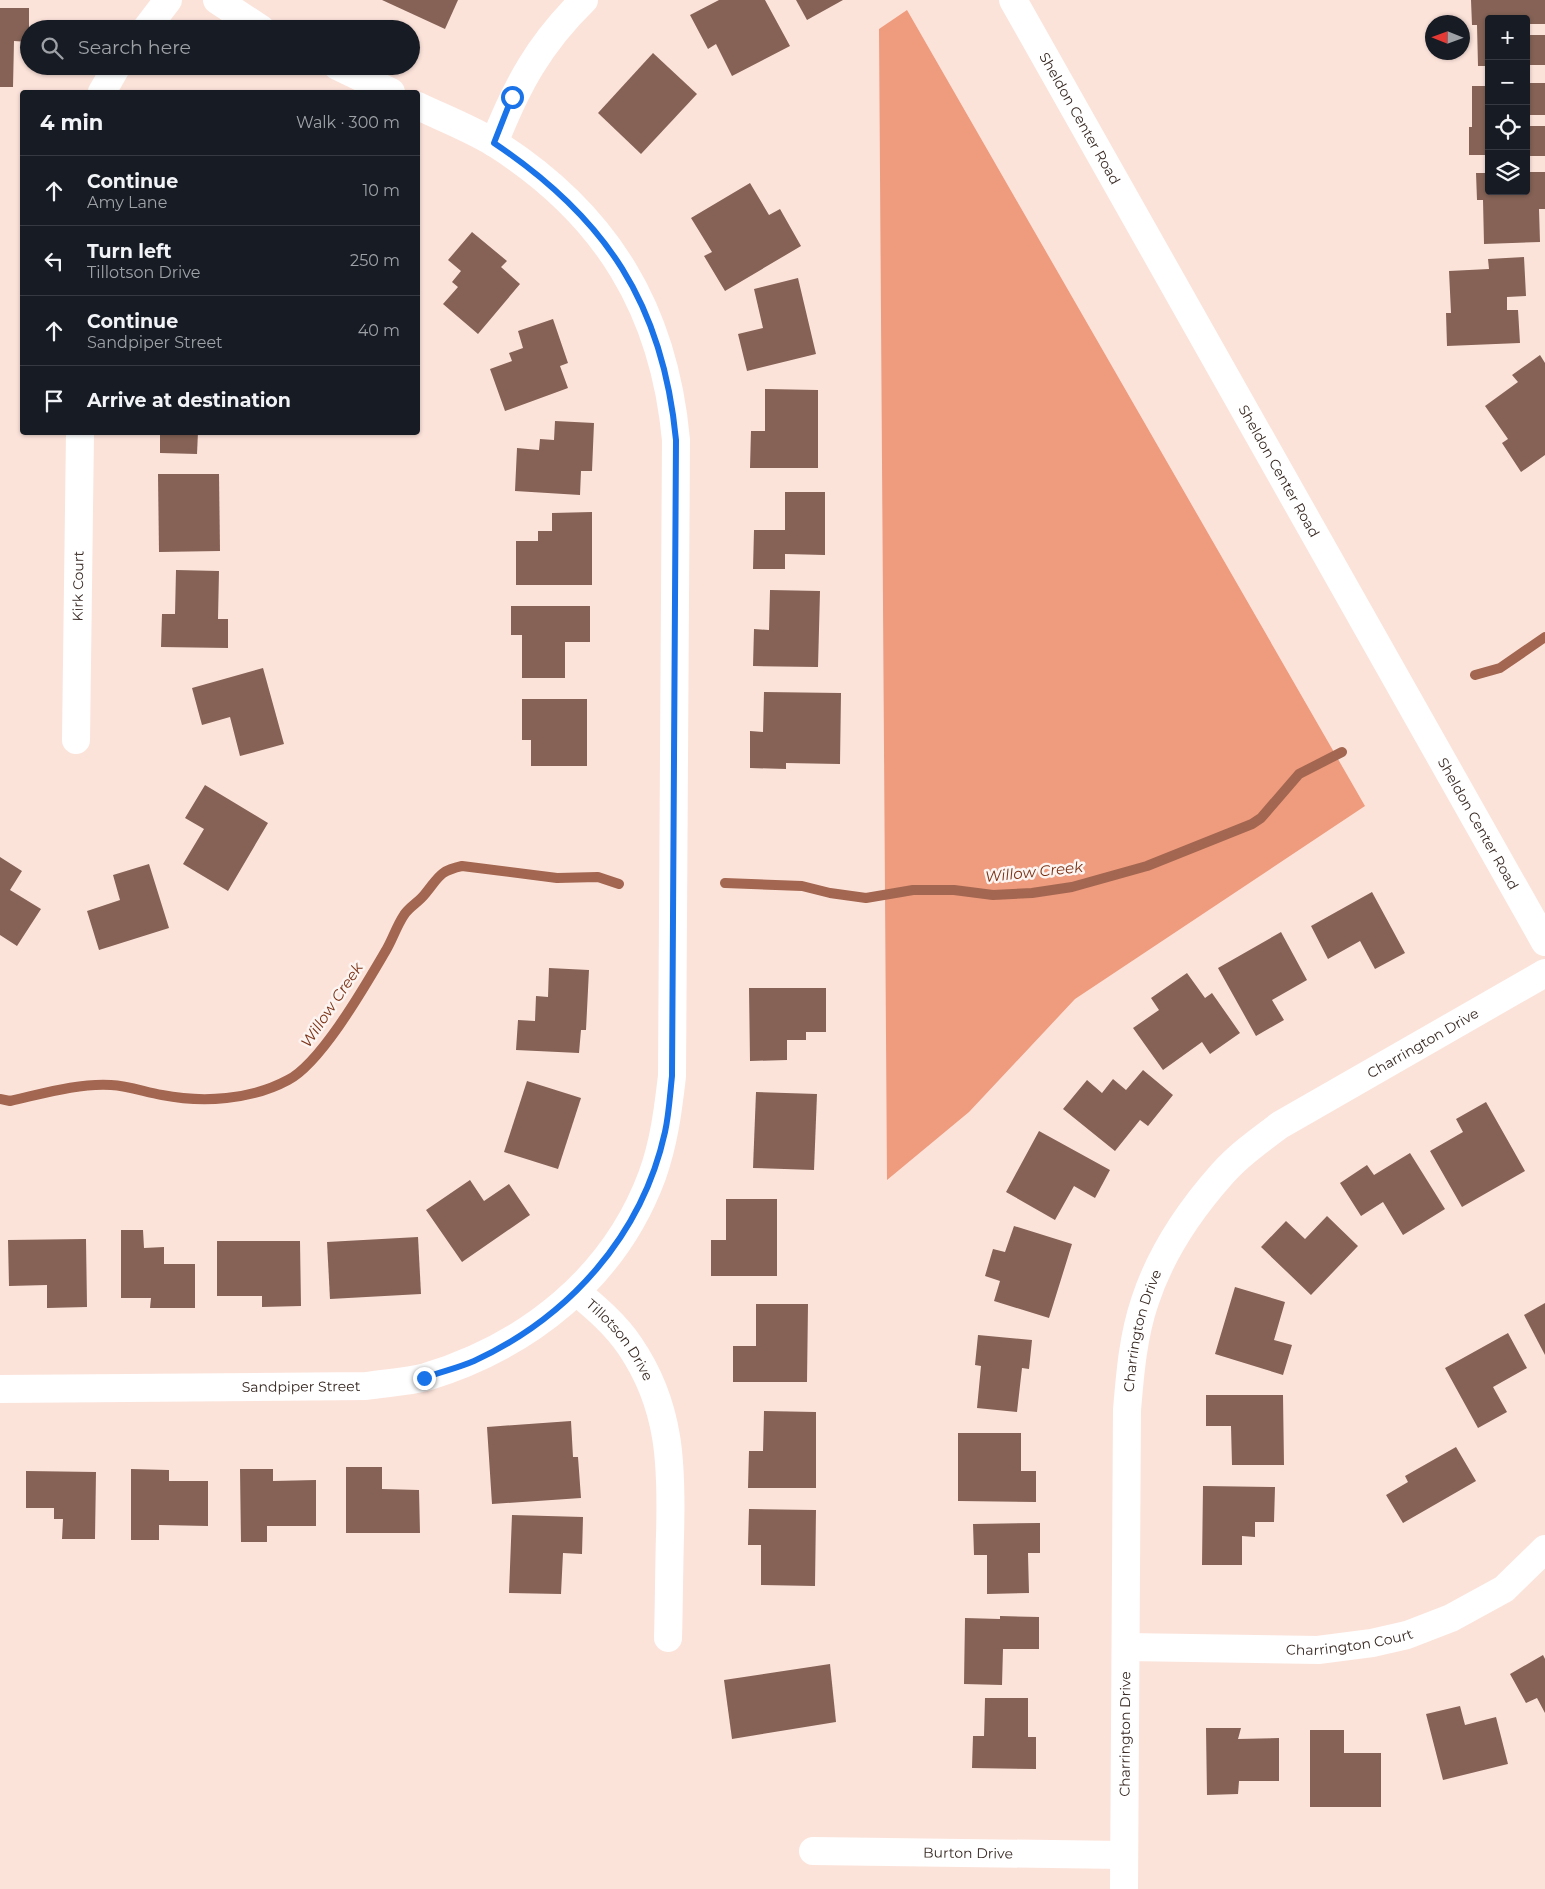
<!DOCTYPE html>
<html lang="en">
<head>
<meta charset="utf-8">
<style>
	:root { --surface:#171b24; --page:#20242c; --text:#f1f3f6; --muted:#9ea1a6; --line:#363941 }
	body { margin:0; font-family:Montserrat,sans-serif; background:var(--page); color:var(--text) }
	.controls { position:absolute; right:15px; top:15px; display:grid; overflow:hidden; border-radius:5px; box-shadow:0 1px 4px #0004 }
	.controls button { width:45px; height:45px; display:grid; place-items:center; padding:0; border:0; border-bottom:1px solid var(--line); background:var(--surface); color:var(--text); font:25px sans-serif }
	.compass { position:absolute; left:1425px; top:15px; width:45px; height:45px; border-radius:50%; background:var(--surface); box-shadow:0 1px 4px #0004; rotate:271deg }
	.stop { position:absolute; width:15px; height:15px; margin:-11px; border:4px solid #1a73e8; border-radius:50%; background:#fff }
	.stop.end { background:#1a73e8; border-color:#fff; box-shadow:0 1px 5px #0008 }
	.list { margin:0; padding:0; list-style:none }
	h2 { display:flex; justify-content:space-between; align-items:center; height:65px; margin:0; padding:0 20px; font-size:21px }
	h2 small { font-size:16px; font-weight:400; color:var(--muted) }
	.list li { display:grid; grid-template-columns:32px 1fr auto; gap:15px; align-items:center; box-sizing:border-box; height:70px; padding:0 20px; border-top:1px solid var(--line) }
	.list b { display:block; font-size:19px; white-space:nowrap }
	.list p { margin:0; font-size:16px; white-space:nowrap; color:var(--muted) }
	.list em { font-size:16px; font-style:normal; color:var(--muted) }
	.icon { flex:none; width:28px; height:28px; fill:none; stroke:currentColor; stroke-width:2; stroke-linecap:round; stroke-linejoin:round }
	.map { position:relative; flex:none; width:1545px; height:1889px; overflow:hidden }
	.search { position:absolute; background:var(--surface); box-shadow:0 1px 4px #0004; left:20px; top:20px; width:400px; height:55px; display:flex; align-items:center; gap:12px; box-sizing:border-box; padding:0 18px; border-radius:28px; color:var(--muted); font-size:19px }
	.panel { position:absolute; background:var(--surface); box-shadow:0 1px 4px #0004; left:20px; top:90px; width:400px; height:345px; border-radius:5px }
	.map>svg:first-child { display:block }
	.forest { fill:#ef9b7e }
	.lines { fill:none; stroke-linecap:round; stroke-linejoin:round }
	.stream { stroke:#a36650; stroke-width:10 }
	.building { fill:#856255 }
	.street { stroke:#fff; stroke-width:28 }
	.secondary { stroke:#fff; stroke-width:28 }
	.route { stroke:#1a73e8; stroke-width:6 }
	.labels { text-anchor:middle; stroke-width:5; stroke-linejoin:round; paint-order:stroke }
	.street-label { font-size:14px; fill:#382923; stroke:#fcf4f1 }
	.water-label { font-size:15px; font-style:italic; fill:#7b3114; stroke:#fcf4f1 }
</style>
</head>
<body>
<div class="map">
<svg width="1545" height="1889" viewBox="0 0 1545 1889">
	<rect width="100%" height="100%" fill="#fce3da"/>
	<polygon class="forest" points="907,10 1365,806 1075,999 969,1112 887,1180 879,29"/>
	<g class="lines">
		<g class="stream">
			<polyline points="1475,675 1500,668 1545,637"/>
			<polyline points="725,883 802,886 830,893 866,898 913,890 954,890 993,895 1032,893 1072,887 1147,866 1252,824 1261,818 1299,774 1342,752"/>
			<path d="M0 1099 10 1101C42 1094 78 1083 111 1085 129 1086 145 1092 162 1095 203 1103 251 1100 288 1080 321 1063 365 986 385 952 392 941 396 927 404 915 409 907 419 902 425 894 439 877 439 871 462 866L557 878 598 877 619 884"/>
		</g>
	</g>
	<g class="building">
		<polygon points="382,0 458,0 445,29"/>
		<polygon points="719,0 765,0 790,46 732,76 716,44 708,49 690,15"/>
		<polygon points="796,0 843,0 807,20"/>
		<polygon points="1471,0 1545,0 1545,24 1529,24 1529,35 1545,35 1545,65 1526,65 1526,19 1489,19 1489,66 1478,66 1477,25 1472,25"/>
		<polygon points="0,8 29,8 29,42 14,41 13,87 0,87"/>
		<polygon points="653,53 697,94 641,154 598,113"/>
		<polygon points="1526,83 1545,83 1545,115 1528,115 1528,126 1545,126 1545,156 1526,156"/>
		<polygon points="1472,86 1489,86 1489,155 1469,155 1469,127 1472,127"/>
		<polygon points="1526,172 1545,172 1545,209 1539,209 1540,242 1484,244 1483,200 1477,200 1476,173 1489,173 1489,191 1526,191"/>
		<polygon points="750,183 769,215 780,209 801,246 725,291 704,256 712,252 691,218"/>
		<polygon points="472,232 507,261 501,267 520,284 478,334 443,304 458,287 452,282 461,271 448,260"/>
		<polygon points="1524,257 1526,296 1507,297 1507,310 1518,310 1520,343 1447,346 1446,313 1451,313 1449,271 1489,269 1488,259"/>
		<polygon points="798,278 816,354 747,371 738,334 763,328 754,289"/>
		<polygon points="553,319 568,363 560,366 568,388 505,411 490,369 512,361 509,353 523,348 518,331"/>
		<polygon points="1540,355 1545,363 1545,455 1521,472 1502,443 1508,439 1485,406 1518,382 1512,375"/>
		<polygon points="765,389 818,390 818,468 750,468 751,431 765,431"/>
		<polygon points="555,421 594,423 592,471 581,471 580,495 515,491 517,448 539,450 540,439 554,440"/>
		<polygon points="160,432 198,432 197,454 160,453"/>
		<polygon points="158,474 219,474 220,551 159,552"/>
		<polygon points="785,492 825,492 825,555 785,554 785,569 753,569 754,530 785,530"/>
		<polygon points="592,512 592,585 516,585 516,541 538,541 538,531 552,531 552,513"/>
		<polygon points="176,570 219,571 218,619 228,619 228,648 161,647 162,614 175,614"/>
		<polygon points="770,590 820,591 818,667 753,666 754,629 769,630"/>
		<polygon points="511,606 590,606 590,642 565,642 565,678 522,678 522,635 511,635"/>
		<polygon points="263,668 284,744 240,756 230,717 202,725 192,688"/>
		<polygon points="764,692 841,693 840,764 786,763 786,769 750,768 750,731 763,732"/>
		<polygon points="522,699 587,699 587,766 531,766 531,740 522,740"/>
		<polygon points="205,785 268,823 228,891 183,864 204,829 185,818"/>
		<polygon points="0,857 22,871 10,890 41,909 17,946 0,935"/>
		<polygon points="149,864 169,928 99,950 87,911 120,900 113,875"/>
		<polygon points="1372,892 1405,953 1375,969 1360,941 1328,959 1311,926"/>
		<polygon points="1281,932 1307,980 1272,1000 1284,1020 1256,1036 1218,968"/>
		<polygon points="549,968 589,970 586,1030 581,1030 579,1053 516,1050 518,1020 535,1021 536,996 548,997"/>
		<polygon points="1187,973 1205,998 1212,993 1240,1033 1210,1054 1202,1042 1163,1070 1133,1028 1159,1010 1151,998"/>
		<polygon points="749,988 826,988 826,1032 806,1032 806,1040 787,1040 787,1060 750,1061"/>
		<polygon points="1143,1070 1173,1095 1148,1126 1140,1120 1115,1151 1063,1109 1087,1080 1102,1093 1113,1079 1126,1090"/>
		<polygon points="527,1081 581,1098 558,1169 504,1152"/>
		<polygon points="756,1092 817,1094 814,1170 753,1168"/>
		<polygon points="1486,1102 1525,1171 1462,1207 1430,1151 1463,1132 1456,1119"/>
		<polygon points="1039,1131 1110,1170 1095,1198 1074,1186 1055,1220 1006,1192"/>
		<polygon points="1410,1153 1445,1209 1403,1235 1383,1202 1361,1216 1340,1183 1367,1165 1374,1175"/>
		<polygon points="470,1180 484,1201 509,1184 530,1215 462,1262 426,1210"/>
		<polygon points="726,1199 777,1199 777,1276 711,1276 711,1240 726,1240"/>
		<polygon points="1327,1216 1358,1246 1311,1295 1261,1247 1286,1221 1305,1239"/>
		<polygon points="1014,1226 1072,1244 1049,1318 994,1301 1000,1281 985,1276 993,1249 1005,1252"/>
		<polygon points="121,1230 143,1230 144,1248 164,1247 164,1264 195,1264 195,1308 150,1308 151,1298 121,1298"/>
		<polygon points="418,1237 421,1294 330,1299 327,1242"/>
		<polygon points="86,1239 87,1307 47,1308 47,1285 9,1286 8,1240"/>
		<polygon points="217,1241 300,1241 301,1306 262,1307 262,1296 217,1296"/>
		<polygon points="1235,1287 1285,1302 1274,1340 1292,1345 1283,1375 1215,1354"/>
		<polygon points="1545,1303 1545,1355 1524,1315"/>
		<polygon points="756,1304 808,1304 807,1382 733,1382 733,1346 756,1346"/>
		<polygon points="1508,1333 1527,1368 1493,1387 1507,1412 1478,1428 1445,1368"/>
		<polygon points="978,1335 1032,1340 1029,1369 1022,1368 1017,1412 977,1408 981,1366 975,1365"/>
		<polygon points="1206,1395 1283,1395 1284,1465 1232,1465 1231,1426 1206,1426"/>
		<polygon points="764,1411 816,1412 816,1488 748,1488 749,1451 763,1451"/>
		<polygon points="571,1421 573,1457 578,1457 581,1498 492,1504 487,1427"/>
		<polygon points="958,1433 1021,1433 1021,1471 1036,1471 1036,1502 958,1501"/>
		<polygon points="1456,1447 1476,1481 1403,1523 1386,1495 1408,1482 1405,1476"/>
		<polygon points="346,1467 382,1467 382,1489 419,1490 420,1533 346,1533"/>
		<polygon points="131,1469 169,1470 169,1481 208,1481 208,1526 159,1525 159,1540 131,1540"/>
		<polygon points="240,1469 273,1469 273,1481 316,1480 316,1526 267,1526 267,1542 241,1542"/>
		<polygon points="26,1471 96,1472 95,1539 62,1539 63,1519 54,1519 54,1508 26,1508"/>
		<polygon points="1203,1486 1275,1487 1274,1522 1255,1522 1255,1537 1242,1536 1242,1565 1202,1565"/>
		<polygon points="749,1509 816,1510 815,1586 761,1585 761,1545 748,1545"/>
		<polygon points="512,1515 583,1517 582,1554 563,1553 561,1594 509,1593"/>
		<polygon points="1040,1523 1040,1553 1028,1553 1029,1593 987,1594 987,1555 974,1555 973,1524"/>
		<polygon points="1000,1616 1039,1617 1039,1649 1003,1649 1002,1685 964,1684 965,1618 1000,1619"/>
		<polygon points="1543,1655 1545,1659 1545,1713 1537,1698 1526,1703 1510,1674"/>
		<polygon points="830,1664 836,1722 732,1739 724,1680"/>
		<polygon points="985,1698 1028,1698 1028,1737 1036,1737 1036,1769 972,1768 973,1736 984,1736"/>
		<polygon points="1460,1706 1465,1725 1496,1717 1508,1764 1443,1780 1426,1714"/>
		<polygon points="1206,1728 1241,1728 1238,1739 1279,1738 1279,1781 1239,1781 1238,1794 1207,1795"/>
		<polygon points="1310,1730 1344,1730 1344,1753 1381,1753 1381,1807 1310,1807"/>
	</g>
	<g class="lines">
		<g class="street">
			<polyline points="217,0 261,29"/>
			<polyline points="146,29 168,0"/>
			<polyline points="337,66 391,92"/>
			<polyline points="102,92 117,66"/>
			<path d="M494 143C517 85 539 44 584 0"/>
			<path id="s1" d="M76 740 80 432"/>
			<path id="s2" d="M577 1292C596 1308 616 1325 630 1346 671 1406 672 1466 670 1536 669 1570 669 1604 668 1638"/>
			<path id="s3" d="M0 1389 366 1386C385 1383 407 1382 426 1377 528 1346 614 1278 652 1176 664 1143 668 1110 672 1076L676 440C664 310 607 215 496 144 472 129 443 118 418 106"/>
			<path id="s4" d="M1126 1647 1318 1650 1372 1643 1407 1635 1451 1618 1504 1589 1545 1549"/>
			<path id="s5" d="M813 1851 1124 1855"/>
			<path id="s6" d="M1124 1889 1127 1410C1130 1374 1133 1336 1145 1301 1160 1255 1190 1210 1222 1174 1239 1155 1260 1140 1280 1125L1545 973"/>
		</g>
		<path class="secondary" id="s7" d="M1013 0 1545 942"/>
	</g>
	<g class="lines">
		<path class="route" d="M424 1378C440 1372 458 1368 474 1361 569 1317 642 1236 665 1132 669 1114 670 1094 672 1076L676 440C663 304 606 218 494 143L512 97"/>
	</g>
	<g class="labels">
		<g class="street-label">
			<text dy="5" stroke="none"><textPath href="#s7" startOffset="136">Sheldon Center Road</textPath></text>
			<text dy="5" stroke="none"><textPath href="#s7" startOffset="541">Sheldon Center Road</textPath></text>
			<text dy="5" stroke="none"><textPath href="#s1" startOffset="154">Kirk Court</textPath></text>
			<text dy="5" stroke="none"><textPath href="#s7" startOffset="946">Sheldon Center Road</textPath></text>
			<text dy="5" stroke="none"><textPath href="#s6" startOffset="980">Charrington Drive</textPath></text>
			<text dy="5" stroke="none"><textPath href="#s6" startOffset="560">Charrington Drive</textPath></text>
			<text dy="5" stroke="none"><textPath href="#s2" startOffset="65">Tillotson Drive</textPath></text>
			<text dy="5" stroke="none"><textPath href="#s3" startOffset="301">Sandpiper Street</textPath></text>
			<text dy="5" stroke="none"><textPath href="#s4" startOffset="224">Charrington Court</textPath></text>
			<text dy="5" stroke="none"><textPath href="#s6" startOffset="155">Charrington Drive</textPath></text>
			<text dy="5" stroke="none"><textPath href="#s5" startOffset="155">Burton Drive</textPath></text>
		</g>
		<g class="water-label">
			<text transform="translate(1034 872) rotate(-6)" y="5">Willow Creek</text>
			<text transform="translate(332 1005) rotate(-56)" y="5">Willow Creek</text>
		</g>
	</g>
</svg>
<div class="controls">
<button>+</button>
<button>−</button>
<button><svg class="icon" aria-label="locate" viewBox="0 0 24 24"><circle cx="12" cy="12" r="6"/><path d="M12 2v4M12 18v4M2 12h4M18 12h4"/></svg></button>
<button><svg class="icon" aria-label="layers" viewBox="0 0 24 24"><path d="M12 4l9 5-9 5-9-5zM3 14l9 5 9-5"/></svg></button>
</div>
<svg class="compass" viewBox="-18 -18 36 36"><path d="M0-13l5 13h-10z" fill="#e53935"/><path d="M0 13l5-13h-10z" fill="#9ea1a6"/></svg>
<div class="stop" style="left:512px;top:97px"></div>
<div class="stop end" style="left:424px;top:1378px"></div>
<div class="search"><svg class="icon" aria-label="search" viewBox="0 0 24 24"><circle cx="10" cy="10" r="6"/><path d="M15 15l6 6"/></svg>Search here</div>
<section class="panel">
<h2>4 min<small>Walk · 300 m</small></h2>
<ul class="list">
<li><svg class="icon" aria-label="ahead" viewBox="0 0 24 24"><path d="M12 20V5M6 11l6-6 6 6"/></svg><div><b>Continue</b><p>Amy Lane</p></div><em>10 m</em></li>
<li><svg class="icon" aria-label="left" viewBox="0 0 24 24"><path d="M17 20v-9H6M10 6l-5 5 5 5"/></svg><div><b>Turn left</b><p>Tillotson Drive</p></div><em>250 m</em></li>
<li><svg class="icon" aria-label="ahead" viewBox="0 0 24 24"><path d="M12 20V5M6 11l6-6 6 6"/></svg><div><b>Continue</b><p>Sandpiper Street</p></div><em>40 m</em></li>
<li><svg class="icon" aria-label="arrive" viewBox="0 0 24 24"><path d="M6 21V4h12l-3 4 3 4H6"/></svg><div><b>Arrive at destination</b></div></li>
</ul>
</section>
</div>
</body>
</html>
